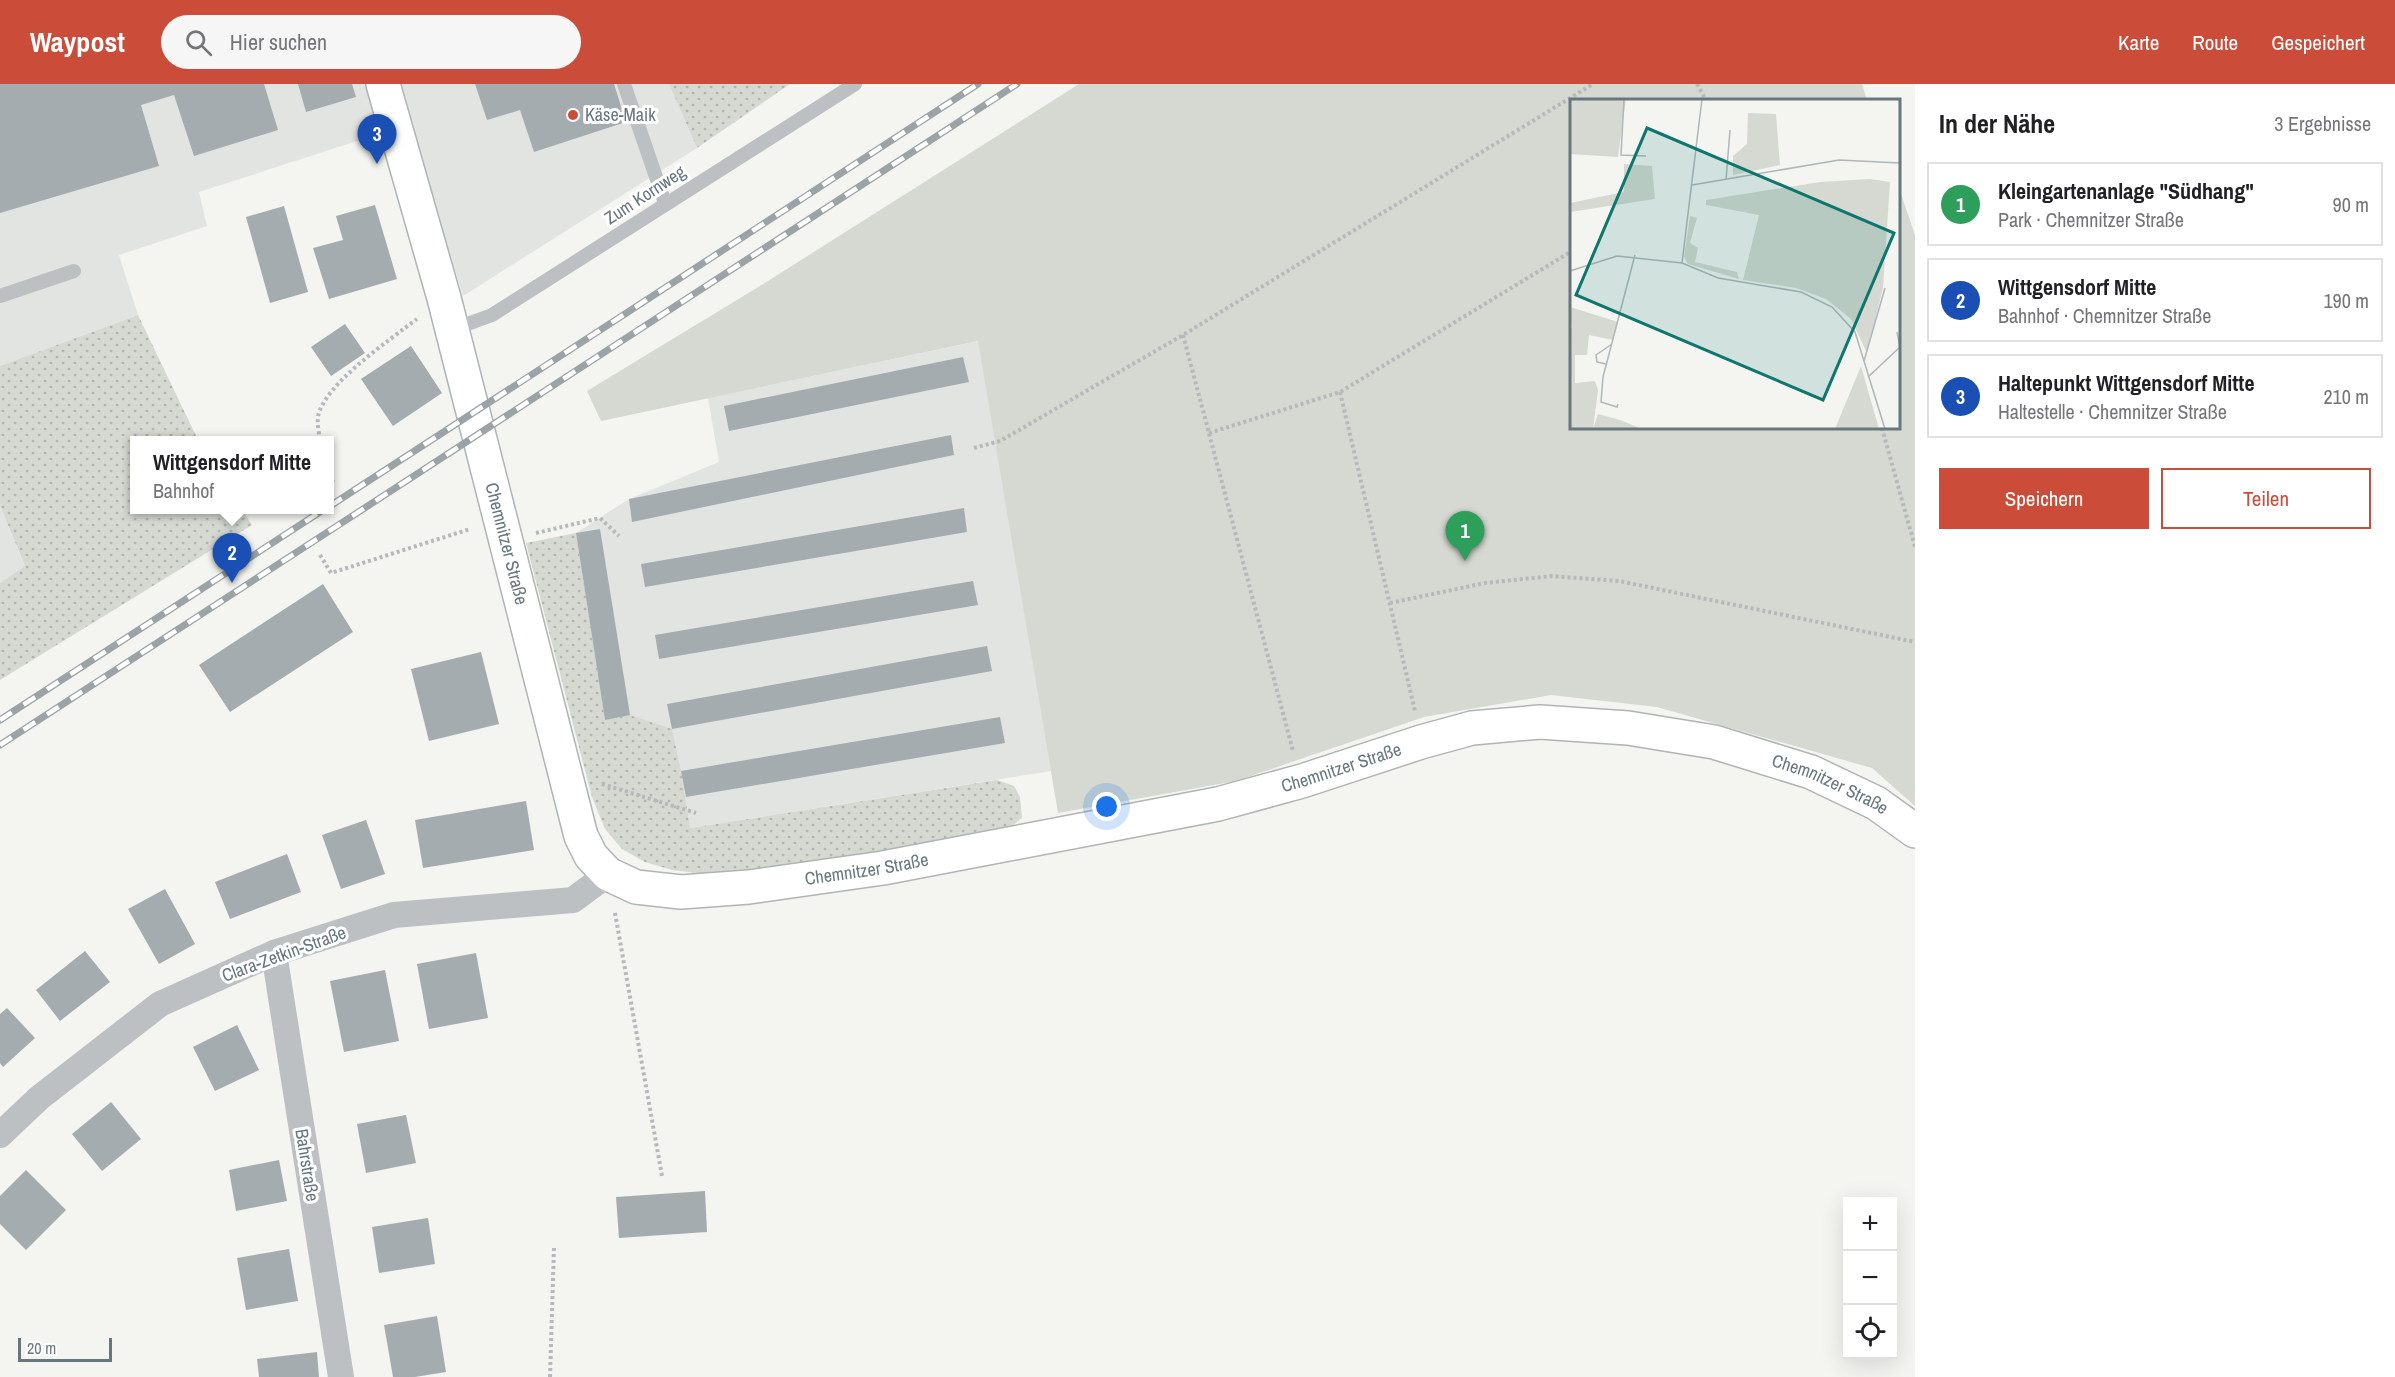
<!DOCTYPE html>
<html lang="de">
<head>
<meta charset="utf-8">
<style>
	:root { --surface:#fff; --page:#f6f6f6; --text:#202124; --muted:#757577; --line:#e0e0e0; --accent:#cc4c3a }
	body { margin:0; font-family:"Archivo Narrow",sans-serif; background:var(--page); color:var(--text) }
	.controls { position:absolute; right:18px; bottom:18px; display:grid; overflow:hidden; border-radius:0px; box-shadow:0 6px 24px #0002 }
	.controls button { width:54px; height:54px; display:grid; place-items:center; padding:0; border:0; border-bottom:2px solid var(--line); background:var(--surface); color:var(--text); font:30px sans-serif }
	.scale { position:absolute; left:18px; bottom:15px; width:94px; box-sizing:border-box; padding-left:6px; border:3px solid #67777e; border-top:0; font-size:16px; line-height:21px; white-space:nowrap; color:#67777e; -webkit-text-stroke:4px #fff; paint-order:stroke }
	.you { position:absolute; left:1107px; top:723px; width:21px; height:21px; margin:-15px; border:4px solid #fff; border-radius:50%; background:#1a73e8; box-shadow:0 0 0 9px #1a73e833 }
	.badge { display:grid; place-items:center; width:39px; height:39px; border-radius:50%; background:var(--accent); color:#fff; font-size:20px; font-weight:700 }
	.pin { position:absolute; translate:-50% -50px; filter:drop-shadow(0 2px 3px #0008) }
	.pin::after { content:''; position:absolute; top:32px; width:21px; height:18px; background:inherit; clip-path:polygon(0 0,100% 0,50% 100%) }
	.popup { position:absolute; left:130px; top:352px; width:204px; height:78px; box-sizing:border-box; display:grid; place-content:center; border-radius:0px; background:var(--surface); filter:drop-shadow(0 2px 4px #0005); font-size:20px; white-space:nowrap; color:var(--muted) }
	.popup b { font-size:22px; color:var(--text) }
	.popup::after { content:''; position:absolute; left:50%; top:100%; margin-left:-12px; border:12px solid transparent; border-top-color:var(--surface) }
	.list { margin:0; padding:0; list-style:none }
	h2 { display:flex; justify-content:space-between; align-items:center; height:78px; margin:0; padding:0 24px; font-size:26px }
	h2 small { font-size:20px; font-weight:400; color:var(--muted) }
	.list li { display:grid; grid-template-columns:39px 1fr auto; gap:18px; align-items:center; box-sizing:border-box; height:84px; margin:0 12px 12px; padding:0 12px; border:2px solid var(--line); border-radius:0px }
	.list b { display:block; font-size:22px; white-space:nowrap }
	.list p { margin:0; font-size:20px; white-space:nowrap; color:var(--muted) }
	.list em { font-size:20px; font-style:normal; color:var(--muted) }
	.actions { display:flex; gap:12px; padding:18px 24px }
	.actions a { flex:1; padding:14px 0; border:2px solid var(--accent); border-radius:0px; text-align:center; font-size:21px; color:var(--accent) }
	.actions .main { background:var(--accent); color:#fff }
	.icon { flex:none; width:33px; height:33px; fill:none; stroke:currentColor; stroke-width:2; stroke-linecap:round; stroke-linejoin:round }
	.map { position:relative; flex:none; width:1915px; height:1293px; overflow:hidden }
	header { display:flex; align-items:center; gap:36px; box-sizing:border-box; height:84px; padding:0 30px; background:var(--accent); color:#fff }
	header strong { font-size:28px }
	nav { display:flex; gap:33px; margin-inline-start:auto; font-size:21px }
	.search { width:420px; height:54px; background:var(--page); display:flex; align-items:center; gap:15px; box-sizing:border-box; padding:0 21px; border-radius:33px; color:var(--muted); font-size:22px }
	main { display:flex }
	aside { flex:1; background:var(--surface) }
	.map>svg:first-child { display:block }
	.built { fill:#e2e4e2 }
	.grass { fill:url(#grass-dots) }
	.garden { fill:#d5d9d1 }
	.building { fill:#a4acaf }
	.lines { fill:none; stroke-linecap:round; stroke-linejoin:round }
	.secondary-casing { stroke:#afb4b7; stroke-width:36 }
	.path { stroke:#b6b9bb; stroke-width:4; stroke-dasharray:3 3; stroke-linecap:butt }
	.lane { stroke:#bcc0c2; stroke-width:14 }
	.street { stroke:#bcc0c2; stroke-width:26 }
	.secondary { stroke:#fff; stroke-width:33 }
	.rail-casing { stroke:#9ca3a6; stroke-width:7 }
	.rail { stroke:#fff; stroke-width:4.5; stroke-dasharray:14; stroke-linecap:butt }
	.poi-dot { fill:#cc4c3a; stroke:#fff; stroke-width:2 }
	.labels { text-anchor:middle; stroke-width:6; stroke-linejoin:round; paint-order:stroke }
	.poi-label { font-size:18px; fill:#67777e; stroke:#fff; text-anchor:start }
	.street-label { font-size:18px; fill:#67777e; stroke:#fff }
	.inset-road { fill:none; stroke:#afb7b9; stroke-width:1.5 }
	.view { fill:#0f766e; fill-opacity:0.15; stroke:#0f766e; stroke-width:3 }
	.inset-edge { fill:none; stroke:#67777e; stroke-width:3 }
</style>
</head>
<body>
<header>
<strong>Waypost</strong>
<div class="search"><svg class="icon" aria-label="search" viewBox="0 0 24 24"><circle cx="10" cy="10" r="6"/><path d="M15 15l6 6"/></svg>Hier suchen</div>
<nav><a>Karte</a><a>Route</a><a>Gespeichert</a></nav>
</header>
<main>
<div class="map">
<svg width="1915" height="1293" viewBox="0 0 1915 1293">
	<defs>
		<pattern id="grass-dots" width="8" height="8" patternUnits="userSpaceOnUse" patternTransform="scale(1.5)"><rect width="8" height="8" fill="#d5d9d1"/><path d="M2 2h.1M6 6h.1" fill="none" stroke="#b1b5af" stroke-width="1.8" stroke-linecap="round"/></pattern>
	</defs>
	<rect width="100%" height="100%" fill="#f4f4f1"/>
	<g class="built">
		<polygon points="0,0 669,0 697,64 463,212 410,40 199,108 207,142 119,171 138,231 0,282"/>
		<polygon points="979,257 1051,687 690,744 605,636 576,449 629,415 719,378 708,314"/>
		<polygon points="0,422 25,483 0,499"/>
	</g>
	<g class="grass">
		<polygon points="669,0 790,0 697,64"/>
		<polygon points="138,231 198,356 134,356 134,426 242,426 252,441 0,596 0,499 25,482 0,422 0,282"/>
		<polygon points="576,449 605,635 630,631 672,645 681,687 690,744 997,696 1014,702 1020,713 1022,734 1012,742 844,774 716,791 672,786 645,778 622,765 605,745 592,713 526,459"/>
	</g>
	<polygon class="garden" points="1079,0 1862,0 1867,16 1572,16 1572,344 1898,344 1899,104 1915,151 1915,722 1872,684 1657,623 1551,611 1424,633 1236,697 1058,729 978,257 601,337 587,307 768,197"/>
	<g class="building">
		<polygon points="0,0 264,0 278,46 194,72 174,11 141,21 159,82 0,129"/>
		<polygon points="298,0 352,0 356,13 306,28"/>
		<polygon points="475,0 614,0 626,38 534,68 520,26 487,36"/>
		<polygon points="375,121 397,195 329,215 313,164 343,156 336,132"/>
		<polygon points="284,122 308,208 270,219 246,133"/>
		<polygon points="345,240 365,269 331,292 311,263"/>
		<polygon points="411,262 442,309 393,342 361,295"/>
		<polygon points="963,273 969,298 729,347 724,322"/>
		<polygon points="951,351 954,371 632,438 629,415"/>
		<polygon points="964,424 967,448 645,503 641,480"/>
		<polygon points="600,445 630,631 605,636 576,449"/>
		<polygon points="973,497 978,521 659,575 655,551"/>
		<polygon points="323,500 353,548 230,628 199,581"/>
		<polygon points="987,562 992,587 672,645 667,620"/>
		<polygon points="481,568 499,640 429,657 411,585"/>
		<polygon points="1000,633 1005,659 686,713 681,687"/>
		<polygon points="526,717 534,766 423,784 415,736"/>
		<polygon points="366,736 385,790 341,805 322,751"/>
		<polygon points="287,770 301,808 230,835 215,798"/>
		<polygon points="165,805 195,860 159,880 128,825"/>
		<polygon points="85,867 110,898 60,937 36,906"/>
		<polygon points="476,869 488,934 429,945 417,880"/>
		<polygon points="385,886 399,957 344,968 330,897"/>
		<polygon points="7,924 35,954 3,983 0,979 0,930"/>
		<polygon points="237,941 259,986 215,1007 193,963"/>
		<polygon points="111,1018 141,1055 102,1087 72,1050"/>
		<polygon points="406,1031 416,1079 366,1089 357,1040"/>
		<polygon points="279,1076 287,1117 236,1127 229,1086"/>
		<polygon points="26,1086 66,1126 26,1166 0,1140 0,1112"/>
		<polygon points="705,1107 707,1148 619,1154 616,1113"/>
		<polygon points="428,1134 435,1180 379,1189 372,1143"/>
		<polygon points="289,1165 298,1217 246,1226 237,1174"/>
		<polygon points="437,1232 446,1288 415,1293 393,1293 384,1241"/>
		<polygon points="317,1268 319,1293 259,1293 257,1275"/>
	</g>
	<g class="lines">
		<defs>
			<g id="secondary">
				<path id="s1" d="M383 0 444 214 581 752 591 772 608 790 636 803 681 808 749 803 883 784 1218 720 1302 697 1421 658 1472 644 1540 638 1628 644 1714 658 1811 688 1876 719 1915 747"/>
			</g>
		</defs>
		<use href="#secondary" class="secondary-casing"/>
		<g class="path">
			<polyline points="1697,0 1706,16"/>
			<polyline points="1183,251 1293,667"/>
			<polyline points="1340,308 1415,627"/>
			<polyline points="1882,344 1915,463"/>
			<polyline points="1209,349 1340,308 1572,167"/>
			<path d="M320 356C319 349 317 340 318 333 323 301 391 255 417 235"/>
			<polyline points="974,364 1000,357 1183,251 1593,0"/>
			<polyline points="330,390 334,401"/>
			<polyline points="536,449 600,434 619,452"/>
			<polyline points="320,471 331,489 470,445"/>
			<polyline points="1390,519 1485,499 1552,492 1619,497 1915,558"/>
			<polyline points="602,700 696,729"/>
			<polyline points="615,829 662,1092"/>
			<polyline points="550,1293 554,1163"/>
		</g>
		<g class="lane">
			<polyline points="624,0 665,119"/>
			<polyline points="0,212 74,187"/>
			<polyline points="451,246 492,231 855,0"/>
		</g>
		<g class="street">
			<polyline points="274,869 341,1293"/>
			<polyline points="0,1051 39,1014 160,920 274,869 394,831 573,816 608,790"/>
		</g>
		<use href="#secondary" class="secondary"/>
		<defs>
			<g id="rail">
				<polyline points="330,422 978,0"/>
				<polyline points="0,636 323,426"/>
				<polyline points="0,661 1017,0"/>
			</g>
		</defs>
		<use href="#rail" class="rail-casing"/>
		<use href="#rail" class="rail"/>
	</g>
	<circle class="poi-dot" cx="573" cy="31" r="6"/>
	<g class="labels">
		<g class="poi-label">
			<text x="585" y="37">Käse-Maik</text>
		</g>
		<g class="street-label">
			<text transform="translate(645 111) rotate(-33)" y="6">Zum Kornweg</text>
			<text dy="6" stroke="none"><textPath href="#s1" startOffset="476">Chemnitzer Straße</textPath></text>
			<text dy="6" stroke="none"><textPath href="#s1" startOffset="1574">Chemnitzer Straße</textPath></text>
			<text dy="6" stroke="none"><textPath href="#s1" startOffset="2078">Chemnitzer Straße</textPath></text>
			<text dy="6" stroke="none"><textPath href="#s1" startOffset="1088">Chemnitzer Straße</textPath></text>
			<text transform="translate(284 870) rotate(-20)" y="6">Clara-Zetkin-Straße</text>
			<text transform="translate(307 1081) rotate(81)" y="6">Bahrstraße</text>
		</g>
	</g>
	<g transform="translate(1570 15)">
		<rect width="330" height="330" fill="#f4f4f1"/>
		<path d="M0 0H56L48 58 0 55ZM178 14 206 15 210 66 163 76V57L177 45ZM54 65 82 67 85 100 0 113V104L54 93ZM120 117 127 119 120 144 128 149 125 163 167 173 169 180 118 165 114 158Z" fill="#d5d9d1"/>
		<path d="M0 229H5V284L25 282 28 291 23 330H0ZM291 267 309 330H265Z" fill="#d5d9d1"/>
		<path d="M300 80 320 83 313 189 297 254 281 220 256 200 226 189 173 181 189 116 136 106V101L250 83ZM0 208 48 223 43 241 19 236 17 256H4ZM28 315 50 321 72 330H23Z" fill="#d5d9d1"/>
		<path class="inset-road" d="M54 0 51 56 76 57M132 0 112 164 148 179 231 193 262 208 285 233 315 330M156 81 160 31M122 86 269 61 330 64M0 172 47 157 112 164M294 262 315 189M36 265 27 263 26 256 42 245M298 278 330 248 327 233M48 305 47 308 31 303 33 278 65 156"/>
		<path class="view" d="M77 29 324 134 253 301 6 196Z"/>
		<rect width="330" height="330" class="inset-edge"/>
	</g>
</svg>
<div class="controls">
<button>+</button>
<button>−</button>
<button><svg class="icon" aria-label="locate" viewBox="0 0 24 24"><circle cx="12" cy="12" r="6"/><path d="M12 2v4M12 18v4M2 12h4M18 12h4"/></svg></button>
</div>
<div class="scale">20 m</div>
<div class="you"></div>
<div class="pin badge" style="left:1465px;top:477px;background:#2e9e5b">1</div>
<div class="pin badge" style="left:232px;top:499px;background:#1a4fb4">2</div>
<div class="popup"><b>Wittgensdorf Mitte</b>Bahnhof</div>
<div class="pin badge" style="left:377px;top:80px;background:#1a4fb4">3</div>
</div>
<aside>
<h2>In der Nähe<small>3 Ergebnisse</small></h2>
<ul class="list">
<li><span class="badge" style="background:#2e9e5b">1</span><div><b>Kleingartenanlage &quot;Südhang&quot;</b><p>Park · Chemnitzer Straße</p></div><em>90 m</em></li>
<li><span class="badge" style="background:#1a4fb4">2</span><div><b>Wittgensdorf Mitte</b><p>Bahnhof · Chemnitzer Straße</p></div><em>190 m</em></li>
<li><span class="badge" style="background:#1a4fb4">3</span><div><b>Haltepunkt Wittgensdorf Mitte</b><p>Haltestelle · Chemnitzer Straße</p></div><em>210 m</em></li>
</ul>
<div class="actions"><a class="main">Speichern</a><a>Teilen</a></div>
</aside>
</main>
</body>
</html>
